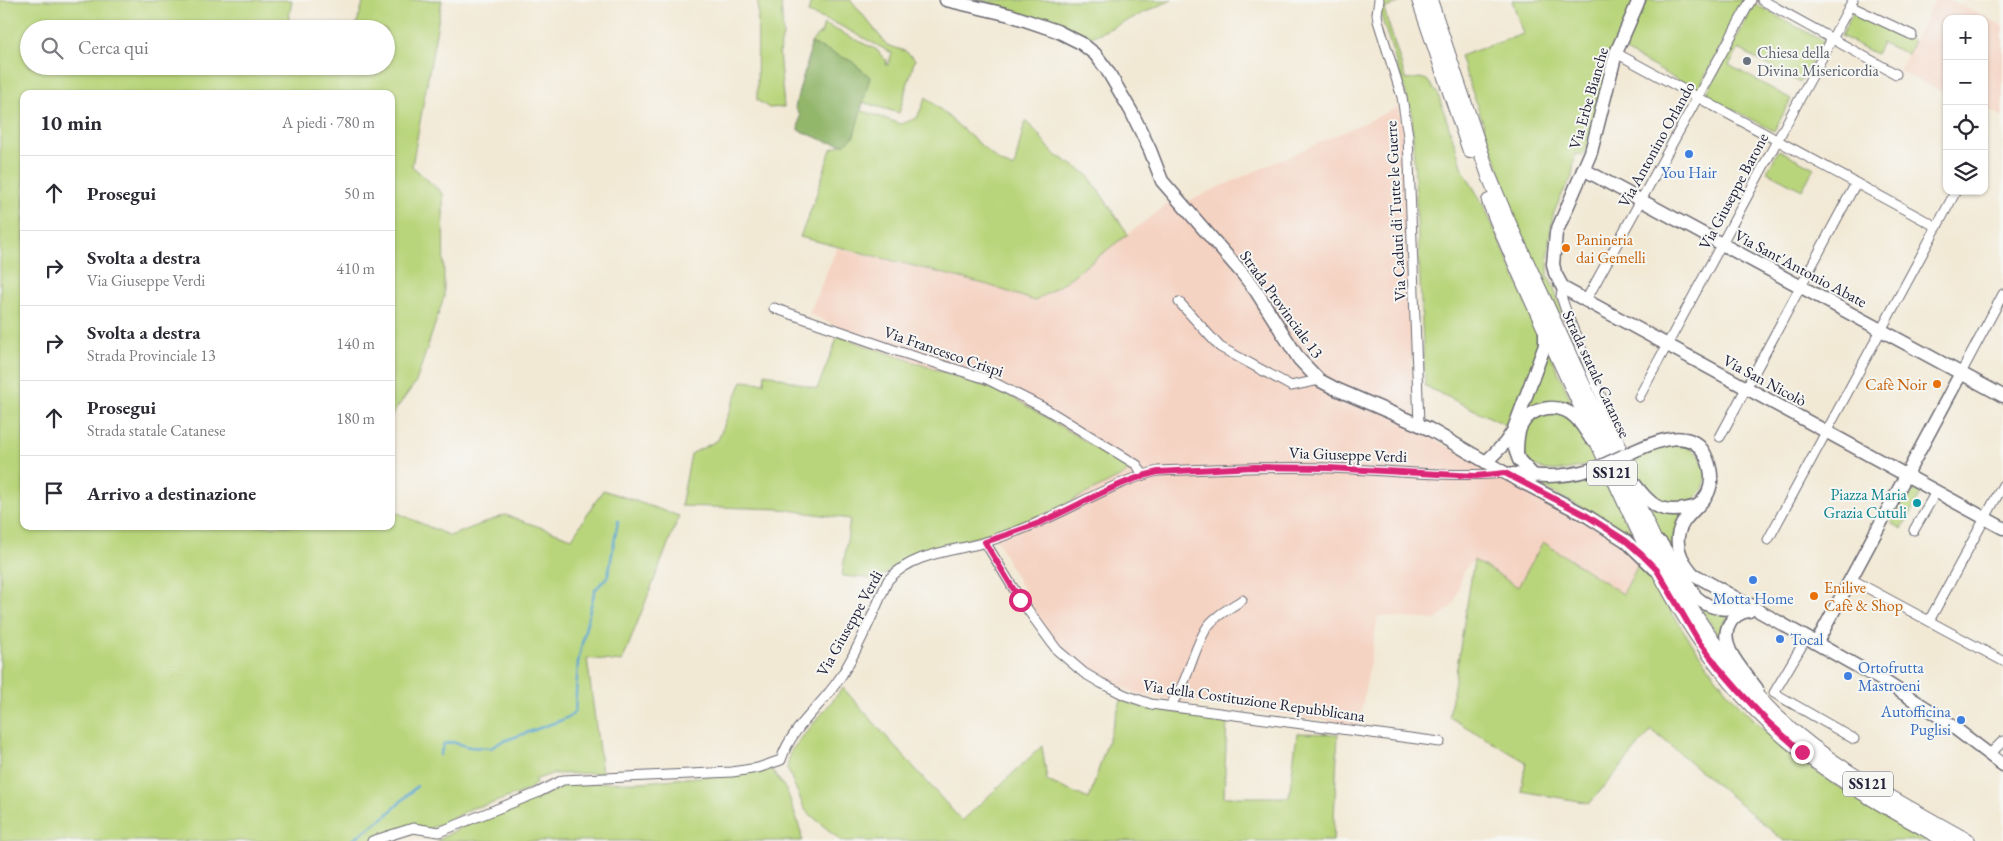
<!DOCTYPE html>
<html lang="it">
<head>
<meta charset="utf-8">
<style>
	:root { --surface:#fff; --page:#f2f2f3; --text:#2b2b33; --muted:#7c7c81; --line:#e1e1e2 }
	body { margin:0; font-family:"EB Garamond",serif; background:var(--page); color:var(--text) }
	.controls { position:absolute; right:15px; top:15px; display:grid; overflow:hidden; border-radius:10px; box-shadow:0 1px 4px #0004 }
	.controls button { width:45px; height:45px; display:grid; place-items:center; padding:0; border:0; border-bottom:1px solid var(--line); background:var(--surface); color:var(--text); font:25px sans-serif }
	.stop { position:absolute; width:15px; height:15px; margin:-11px; border:4px solid #db2777; border-radius:50%; background:#fff }
	.stop.end { background:#db2777; border-color:#fff; box-shadow:0 1px 5px #0008 }
	.list { margin:0; padding:0; list-style:none }
	h2 { display:flex; justify-content:space-between; align-items:center; height:65px; margin:0; padding:0 20px; font-size:21px }
	h2 small { font-size:16px; font-weight:400; color:var(--muted) }
	.list li { display:grid; grid-template-columns:32px 1fr auto; gap:15px; align-items:center; box-sizing:border-box; height:75px; padding:0 20px; border-top:1px solid var(--line) }
	.list b { display:block; font-size:19px; white-space:nowrap }
	.list p { margin:0; font-size:16px; white-space:nowrap; color:var(--muted) }
	.list em { font-size:16px; font-style:normal; color:var(--muted) }
	.icon { flex:none; width:28px; height:28px; fill:none; stroke:currentColor; stroke-width:2; stroke-linecap:round; stroke-linejoin:round }
	.map { position:relative; flex:none; width:2003px; height:841px; overflow:hidden }
	.search { position:absolute; background:var(--surface); box-shadow:0 1px 4px #0004; left:20px; top:20px; width:375px; height:55px; display:flex; align-items:center; gap:12px; box-sizing:border-box; padding:0 18px; border-radius:28px; color:var(--muted); font-size:19px }
	.panel { position:absolute; background:var(--surface); box-shadow:0 1px 4px #0004; left:20px; top:90px; width:375px; height:440px; border-radius:10px }
	.map>svg:first-child { display:block }
	.built { fill:#f5d3c2 }
	.green { fill:#b9d57b; stroke:#6e7c5b }
	.forest { fill:#92b66b; stroke:#5a6c53 }
	.lines { fill:none; stroke-linecap:round; stroke-linejoin:round }
	.stream { stroke:#55a4cf; stroke-width:2.5 }
	.street-casing { stroke:#6b6871; stroke-width:11 }
	.secondary-casing { stroke:#6b6871; stroke-width:15 }
	.primary-casing { stroke:#6b6871; stroke-width:16 }
	.street { stroke:#fff; stroke-width:9 }
	.secondary { stroke:#fff; stroke-width:12 }
	.primary { stroke:#fff; stroke-width:14 }
	.secondary-bridge-casing { stroke:#6b6871; stroke-width:15; stroke-linecap:butt }
	.secondary-bridge { stroke:#fff; stroke-width:12 }
	.route { stroke:#db2777; stroke-width:6 }
	.worship-dot { fill:#6b7280; stroke:#f6f6f2; stroke-width:2 }
	.shop-dot { fill:#3f7fe0; stroke:#f6f6f2; stroke-width:2 }
	.food-dot { fill:#e8710a; stroke:#f6f6f2; stroke-width:2 }
	.culture-dot { fill:#0f9aa8; stroke:#f6f6f2; stroke-width:2 }
	.labels { text-anchor:middle; stroke-width:4; stroke-linejoin:round; paint-order:stroke }
	.shield { fill:#f6f6f2; stroke:#626272; stroke-width:1 }
	.shield-label { font-size:15px; font-weight:bold; fill:#22223b }
	.worship-label { font-size:16px; fill:#5b616d; stroke:#f6f6f2; text-anchor:start }
	.street-label { font-size:16px; fill:#22223b; stroke:#f6f6f2 }
	.shop-label { font-size:16px; fill:#366cbe; stroke:#f6f6f2 }
	.food-label { font-size:16px; fill:#c56008; stroke:#f6f6f2; text-anchor:start }
	.culture-label { font-size:16px; fill:#0d838f; stroke:#f6f6f2; text-anchor:end }
</style>
</head>
<body>
<div class="map">
<svg width="2003" height="841" viewBox="0 0 2003 841">
	<rect width="100%" height="100%" fill="#f6f6f2"/>
	<filter id="ink" filterUnits="userSpaceOnUse"><feTurbulence type="fractalNoise" baseFrequency=".02" numOctaves="2"/><feDisplacementMap in="SourceGraphic" scale="10" xChannelSelector="R" yChannelSelector="G"/><feConvolveMatrix kernelMatrix="1 2 1 2 8 2 1 2 1" color-interpolation-filters="sRGB"/></filter>
	<filter id="wash" filterUnits="userSpaceOnUse"><feTurbulence type="fractalNoise" baseFrequency=".0096" numOctaves="4" result="noise"/><feDisplacementMap in="SourceGraphic" scale="20" xChannelSelector="R" yChannelSelector="G"/><feGaussianBlur stdDeviation="1.12" result="paint"/><feColorMatrix in="noise" values="0 0 0 0 0 0 0 0 0 0 0 0 0 0 0 0 0 1.4 0 .05"/><feComposite in="paint" operator="in"/></filter>
	<g filter="url(#wash)">
		<rect width="100%" height="100%" fill="#f2e9d5"/>
		<g class="built">
			<polygon points="1935,0 1949,0 2003,26 2003,117 1988,109 1984,113 1984,19 1947,19 1947,94 1899,71"/>
			<polygon points="1399,107 1403,130 1415,429 1618,540 1639,563 1623,594 1543,542 1518,587 1474,560 1464,570 1454,604 1436,620 1378,616 1359,725 1141,695 1120,686 1080,663 1057,643 1032,607 993,533 1050,512 1007,394 838,336 841,328 809,314 837,248 988,285 1035,301 1062,284 1169,203 1186,202"/>
		</g>
		<g class="green">
			<polygon points="0,0 292,0 287,29 29,29 29,66 386,66 386,29 355,29 364,0 442,0 412,166 443,194 444,297 416,382 391,416 391,94 24,94 24,526 391,526 391,510 450,536 505,515 572,538 603,490 679,516 622,662 587,658 602,773 552,774 534,780 537,783 528,790 490,804 472,808 440,825 391,841 0,841"/>
			<polygon points="758,0 781,0 783,36 779,52 784,107 769,108 757,100"/>
			<polygon points="811,0 851,0 887,45 905,51 915,59 899,113 862,102 870,77 851,61 811,43 818,34 821,34 824,24 877,50 884,59 887,60 886,65 888,65 892,53 837,24 808,13"/>
			<polygon points="977,0 1172,0 1087,39 1059,24"/>
			<polygon points="1384,0 1400,0 1400,2 1384,9 1406,80 1420,78 1427,80 1438,94 1464,172 1482,202 1539,330 1541,346 1510,427 1425,386 1412,117 1406,93 1382,19 1381,11"/>
			<polygon points="1512,0 1634,0 1587,149 1583,155 1575,154 1572,177 1561,196 1553,215 1549,242 1548,275 1563,311 1558,314 1528,250 1515,216 1460,56 1523,34"/>
			<polygon points="1644,0 1746,0 1697,91 1624,50"/>
			<polygon points="1755,4 1823,41 1800,83 1739,49 1729,65 1791,99 1774,131 1706,95"/>
			<polygon points="1853,13 1914,41 1908,54 1882,43 1876,54 1841,36"/>
			<path d="M926 97 1000 162 1014 168 1025 121 1035 130 1053 153 1088 175 1128 234 1062 284 1035 301 988 285 800 237 814 202 831 149C855 140 854 133 860 110L901 124 917 118Z"/>
			<polygon points="1779,150 1814,168 1802,190 1767,172"/>
			<polygon points="838,336 1007,394 1133,470 1050,512 993,533 914,553 894,566 880,579 842,576 850,519 781,509 681,506 691,454 718,440 742,381 764,383 765,373 817,389"/>
			<polygon points="1548,349 1578,416 1567,408 1521,420"/>
			<path d="M1556 411 1576 423 1598 460C1571 474 1512 481 1525 433 1527 426 1527 420 1533 416 1539 412 1549 412 1556 411Z"/>
			<polygon points="1670,443 1688,446 1700,456 1707,477 1703,489 1692,503 1674,508 1646,496 1626,462 1662,445"/>
			<path d="M1603 472 1636 540 1587 510 1527 480C1553 484 1578 481 1603 472Z"/>
			<polygon points="1909,489 1914,489 1921,493 1902,529 1891,523"/>
			<polygon points="1646,505 1683,514 1677,559 1665,544"/>
			<path d="M1543 542 1623 594 1639 563C1669 606 1693 649 1727 691 1782 757 1856 800 1931 841H1784L1652 730 1590 803 1521 791 1526 762 1449 717 1474 560 1518 587Z"/>
			<polygon points="1695,600 1729,612 1723,643"/>
			<polygon points="843,688 962,821 1042,746 1047,781 1089,799 1121,700 1149,709 1227,719 1224,797 1289,797 1297,733 1338,734 1333,841 841,841 805,810 787,768 790,752"/>
			<polygon points="772,770 787,791 801,832 802,841 436,841 471,822 543,796 563,783 643,782"/>
		</g>
		<path class="forest" d="M811 43 851 61 870 77 854 136 845 144 828 142 798 130 800 115 795 108C799 85 808 66 811 43Z"/>
		<g class="lines">
			<g class="stream">
				<polyline points="440,755 444,744 452,742 470,747 491,748 501,742 562,720 572,715 575,711 578,662 588,617 595,590 608,576 618,521"/>
				<polyline points="351,841 387,815 417,786"/>
			</g>
		</g>
	</g>
	<g filter="url(#ink)">
		<g class="lines">
			<defs>
				<g id="street">
					<polyline points="1379,0 1377,14 1378,21 1402,97 1408,136 1419,424"/>
					<polyline points="1762,0 1896,74"/>
					<polyline points="1850,6 1912,35"/>
					<polyline points="1616,53 1937,227"/>
					<polyline points="1563,288 1561,296 1567,314 1621,445"/>
					<polyline points="1179,302 1220,347 1291,386 1319,380"/>
					<polyline points="1585,302 1751,0"/>
					<polyline points="774,308 900,352 987,379 1046,409 1137,465 1143,475"/>
					<polyline points="1961,373 2003,294"/>
					<polyline points="1639,397 1853,0"/>
					<polyline points="1720,437 1856,183"/>
					<polyline points="1914,530 1936,492"/>
					<polyline points="1768,540 1956,191"/>
					<polyline points="985,542 1020,599 1057,650 1084,673 1101,683 1125,695 1151,704 1440,742"/>
					<polyline points="1851,579 2003,661"/>
					<polyline points="1929,621 2003,485"/>
					<polyline points="1807,637 1774,693 1854,739"/>
					<path d="M1170 706C1189 681 1191 654 1206 629 1213 617 1230 608 1242 600"/>
					<polyline points="1989,755 2003,741"/>
					<path d="M372 841 413 828 439 832 537 793 563 780 732 772 758 768 781 760C792 725 825 704 843 673 861 644 874 611 888 580 914 552 951 552 986 542 1004 536 1022 530 1039 522 1079 505 1116 481 1158 471 1215 469 1272 466 1330 468 1388 470 1447 478 1505 473"/>
				</g>
				<g id="secondary">
					<polyline points="946,0 1010,15 1057,31 1081,43 1095,54 1107,70 1131,111 1150,150 1162,181 1242,273 1256,291 1299,359 1319,380 1336,389 1429,429 1505,473 1587,516 1626,541 1655,569"/>
					<polyline points="1639,0 1616,53 1591,152 1556,233 1553,264 1555,273 1563,288 2003,528"/>
					<polyline points="1583,169 2003,396"/>
					<polyline points="1514,446 1519,460 1534,476"/>
					<path d="M1517 453C1517 444 1517 434 1521 426 1531 406 1559 402 1575 417 1581 423 1586 431 1591 439"/>
					<path d="M1623 456C1648 445 1692 421 1707 459 1711 469 1713 482 1708 493 1699 509 1680 518 1678 536 1676 552 1684 563 1693 574L1887 683 1940 717 2003 765"/>
					<polyline points="1486,462 1505,443 1513,431 1545,345 1545,328"/>
					<path d="M1513 474C1546 477 1569 478 1601 466"/>
					<path d="M1630 478C1651 506 1661 517 1697 506"/>
					<path d="M1661 543 1696 597C1713 612 1729 610 1751 605"/>
					<path d="M1749 611C1741 612 1734 616 1730 623 1716 645 1745 672 1757 689"/>
					<polyline points="1817,642 1961,373"/>
				</g>
				<g id="primary">
					<polyline points="1419,0 1470,151"/>
					<path d="M1430 0 1489 176 1506 217 1663 559C1694 618 1728 669 1775 715 1831 768 1902 804 1968 841"/>
					<path d="M1489 201C1519 277 1555 350 1589 424 1638 530 1682 640 1768 722 1820 772 1884 806 1947 841"/>
				</g>
			</defs>
			<use href="#street" class="street-casing"/>
			<use href="#secondary" class="secondary-casing"/>
			<use href="#primary" class="primary-casing"/>
			<use href="#street" class="street"/>
			<use href="#secondary" class="secondary"/>
			<use href="#primary" class="primary"/>
			<defs>
				<polyline id="secondary-bridge" points="1601,466 1623,456"/>
			</defs>
			<use href="#secondary-bridge" class="secondary-bridge-casing"/>
			<use href="#secondary-bridge" class="secondary-bridge"/>
		</g>
	</g>
	<g class="lines" filter="url(#ink)">
		<path class="route" d="M1020 600 985 542C1003 536 1021 530 1039 523 1079 506 1115 482 1158 472L1254 467 1328 468 1476 476 1505 473 1587 516 1626 541 1642 555 1657 570 1699 642 1719 668 1740 692 1768 722 1802 752"/>
	</g>
	<circle class="worship-dot" cx="1747" cy="61" r="5"/>
	<g class="shop-dot">
		<circle cx="1689" cy="154" r="5"/>
		<circle cx="1753" cy="580" r="5"/>
		<circle cx="1780" cy="639" r="5"/>
		<circle cx="1848" cy="676" r="5"/>
		<circle cx="1961" cy="720" r="5"/>
	</g>
	<g class="food-dot">
		<circle cx="1566" cy="248" r="5"/>
		<circle cx="1937" cy="384" r="5"/>
		<circle cx="1814" cy="596" r="5"/>
	</g>
	<circle class="culture-dot" cx="1917" cy="503" r="5"/>
	<g class="labels">
		<g class="shield">
			<rect x="1587" y="460.5" width="50" height="25" rx="4"/>
			<rect x="1843" y="771.5" width="50" height="25" rx="4"/>
		</g>
		<g class="shield-label">
			<text x="1612" y="478">SS121</text>
			<text x="1868" y="789">SS121</text>
		</g>
		<g class="worship-label">
			<text x="1757" y="58">Chiesa della<tspan x="1757" dy="18">Divina Misericordia</tspan></text>
		</g>
		<g class="street-label">
			<text transform="translate(1588 98) rotate(-74)" y="6">Via Erbe Bianche</text>
			<text transform="translate(1656 144) rotate(-61)" y="6">Via Antonino Orlando</text>
			<text transform="translate(1733 191) rotate(-62)" y="6">Via Giuseppe Barone</text>
			<text transform="translate(1395 211) rotate(-93)" y="6">Via Caduti di Tutte le Guerre</text>
			<text transform="translate(1801 268) rotate(28)" y="6">Via Sant'Antonio Abate</text>
			<text transform="translate(1282 304) rotate(54)" y="6">Strada Provinciale 13</text>
			<text transform="translate(944 351) rotate(19)" y="6">Via Francesco Crispi</text>
			<text transform="translate(1597 374) rotate(65)" y="6">Strada statale Catanese</text>
			<text transform="translate(1765 380) rotate(28)" y="6">Via San Nicolò</text>
			<text transform="translate(1348 454) rotate(2)" y="6">Via Giuseppe Verdi</text>
			<text transform="translate(849 623) rotate(-61)" y="6">Via Giuseppe Verdi</text>
			<text transform="translate(1254 700) rotate(8)" y="6">Via della Costituzione Repubblicana</text>
		</g>
		<g class="shop-label">
			<text x="1689" y="178">You Hair</text>
			<text x="1753" y="604">Motta Home</text>
			<text x="1790" y="645" text-anchor="start">Tocal</text>
			<text x="1858" y="673" text-anchor="start">Ortofrutta<tspan x="1858" dy="18">Mastroeni</tspan></text>
			<text x="1951" y="717" text-anchor="end">Autofficina<tspan x="1951" dy="18">Puglisi</tspan></text>
		</g>
		<g class="food-label">
			<text x="1576" y="245">Panineria<tspan x="1576" dy="18">dai Gemelli</tspan></text>
			<text x="1927" y="390" text-anchor="end">Cafè Noir</text>
			<text x="1824" y="593">Enilive<tspan x="1824" dy="18">Cafè &amp; Shop</tspan></text>
		</g>
		<g class="culture-label">
			<text x="1907" y="500">Piazza Maria<tspan x="1907" dy="18">Grazia Cutuli</tspan></text>
		</g>
	</g>
</svg>
<div class="controls">
<button>+</button>
<button>−</button>
<button><svg class="icon" aria-label="locate" viewBox="0 0 24 24"><circle cx="12" cy="12" r="6"/><path d="M12 2v4M12 18v4M2 12h4M18 12h4"/></svg></button>
<button><svg class="icon" aria-label="layers" viewBox="0 0 24 24"><path d="M12 4l9 5-9 5-9-5zM3 14l9 5 9-5"/></svg></button>
</div>
<div class="stop" style="left:1020px;top:600px"></div>
<div class="stop end" style="left:1802px;top:752px"></div>
<div class="search"><svg class="icon" aria-label="search" viewBox="0 0 24 24"><circle cx="10" cy="10" r="6"/><path d="M15 15l6 6"/></svg>Cerca qui</div>
<section class="panel">
<h2>10 min<small>A piedi · 780 m</small></h2>
<ul class="list">
<li><svg class="icon" aria-label="ahead" viewBox="0 0 24 24"><path d="M12 20V5M6 11l6-6 6 6"/></svg><div><b>Prosegui</b></div><em>50 m</em></li>
<li><svg class="icon" aria-label="right" viewBox="0 0 24 24"><path d="M7 20v-9h11M14 6l5 5-5 5"/></svg><div><b>Svolta a destra</b><p>Via Giuseppe Verdi</p></div><em>410 m</em></li>
<li><svg class="icon" aria-label="right" viewBox="0 0 24 24"><path d="M7 20v-9h11M14 6l5 5-5 5"/></svg><div><b>Svolta a destra</b><p>Strada Provinciale 13</p></div><em>140 m</em></li>
<li><svg class="icon" aria-label="ahead" viewBox="0 0 24 24"><path d="M12 20V5M6 11l6-6 6 6"/></svg><div><b>Prosegui</b><p>Strada statale Catanese</p></div><em>180 m</em></li>
<li><svg class="icon" aria-label="arrive" viewBox="0 0 24 24"><path d="M6 21V4h12l-3 4 3 4H6"/></svg><div><b>Arrivo a destinazione</b></div></li>
</ul>
</section>
</div>
</body>
</html>
